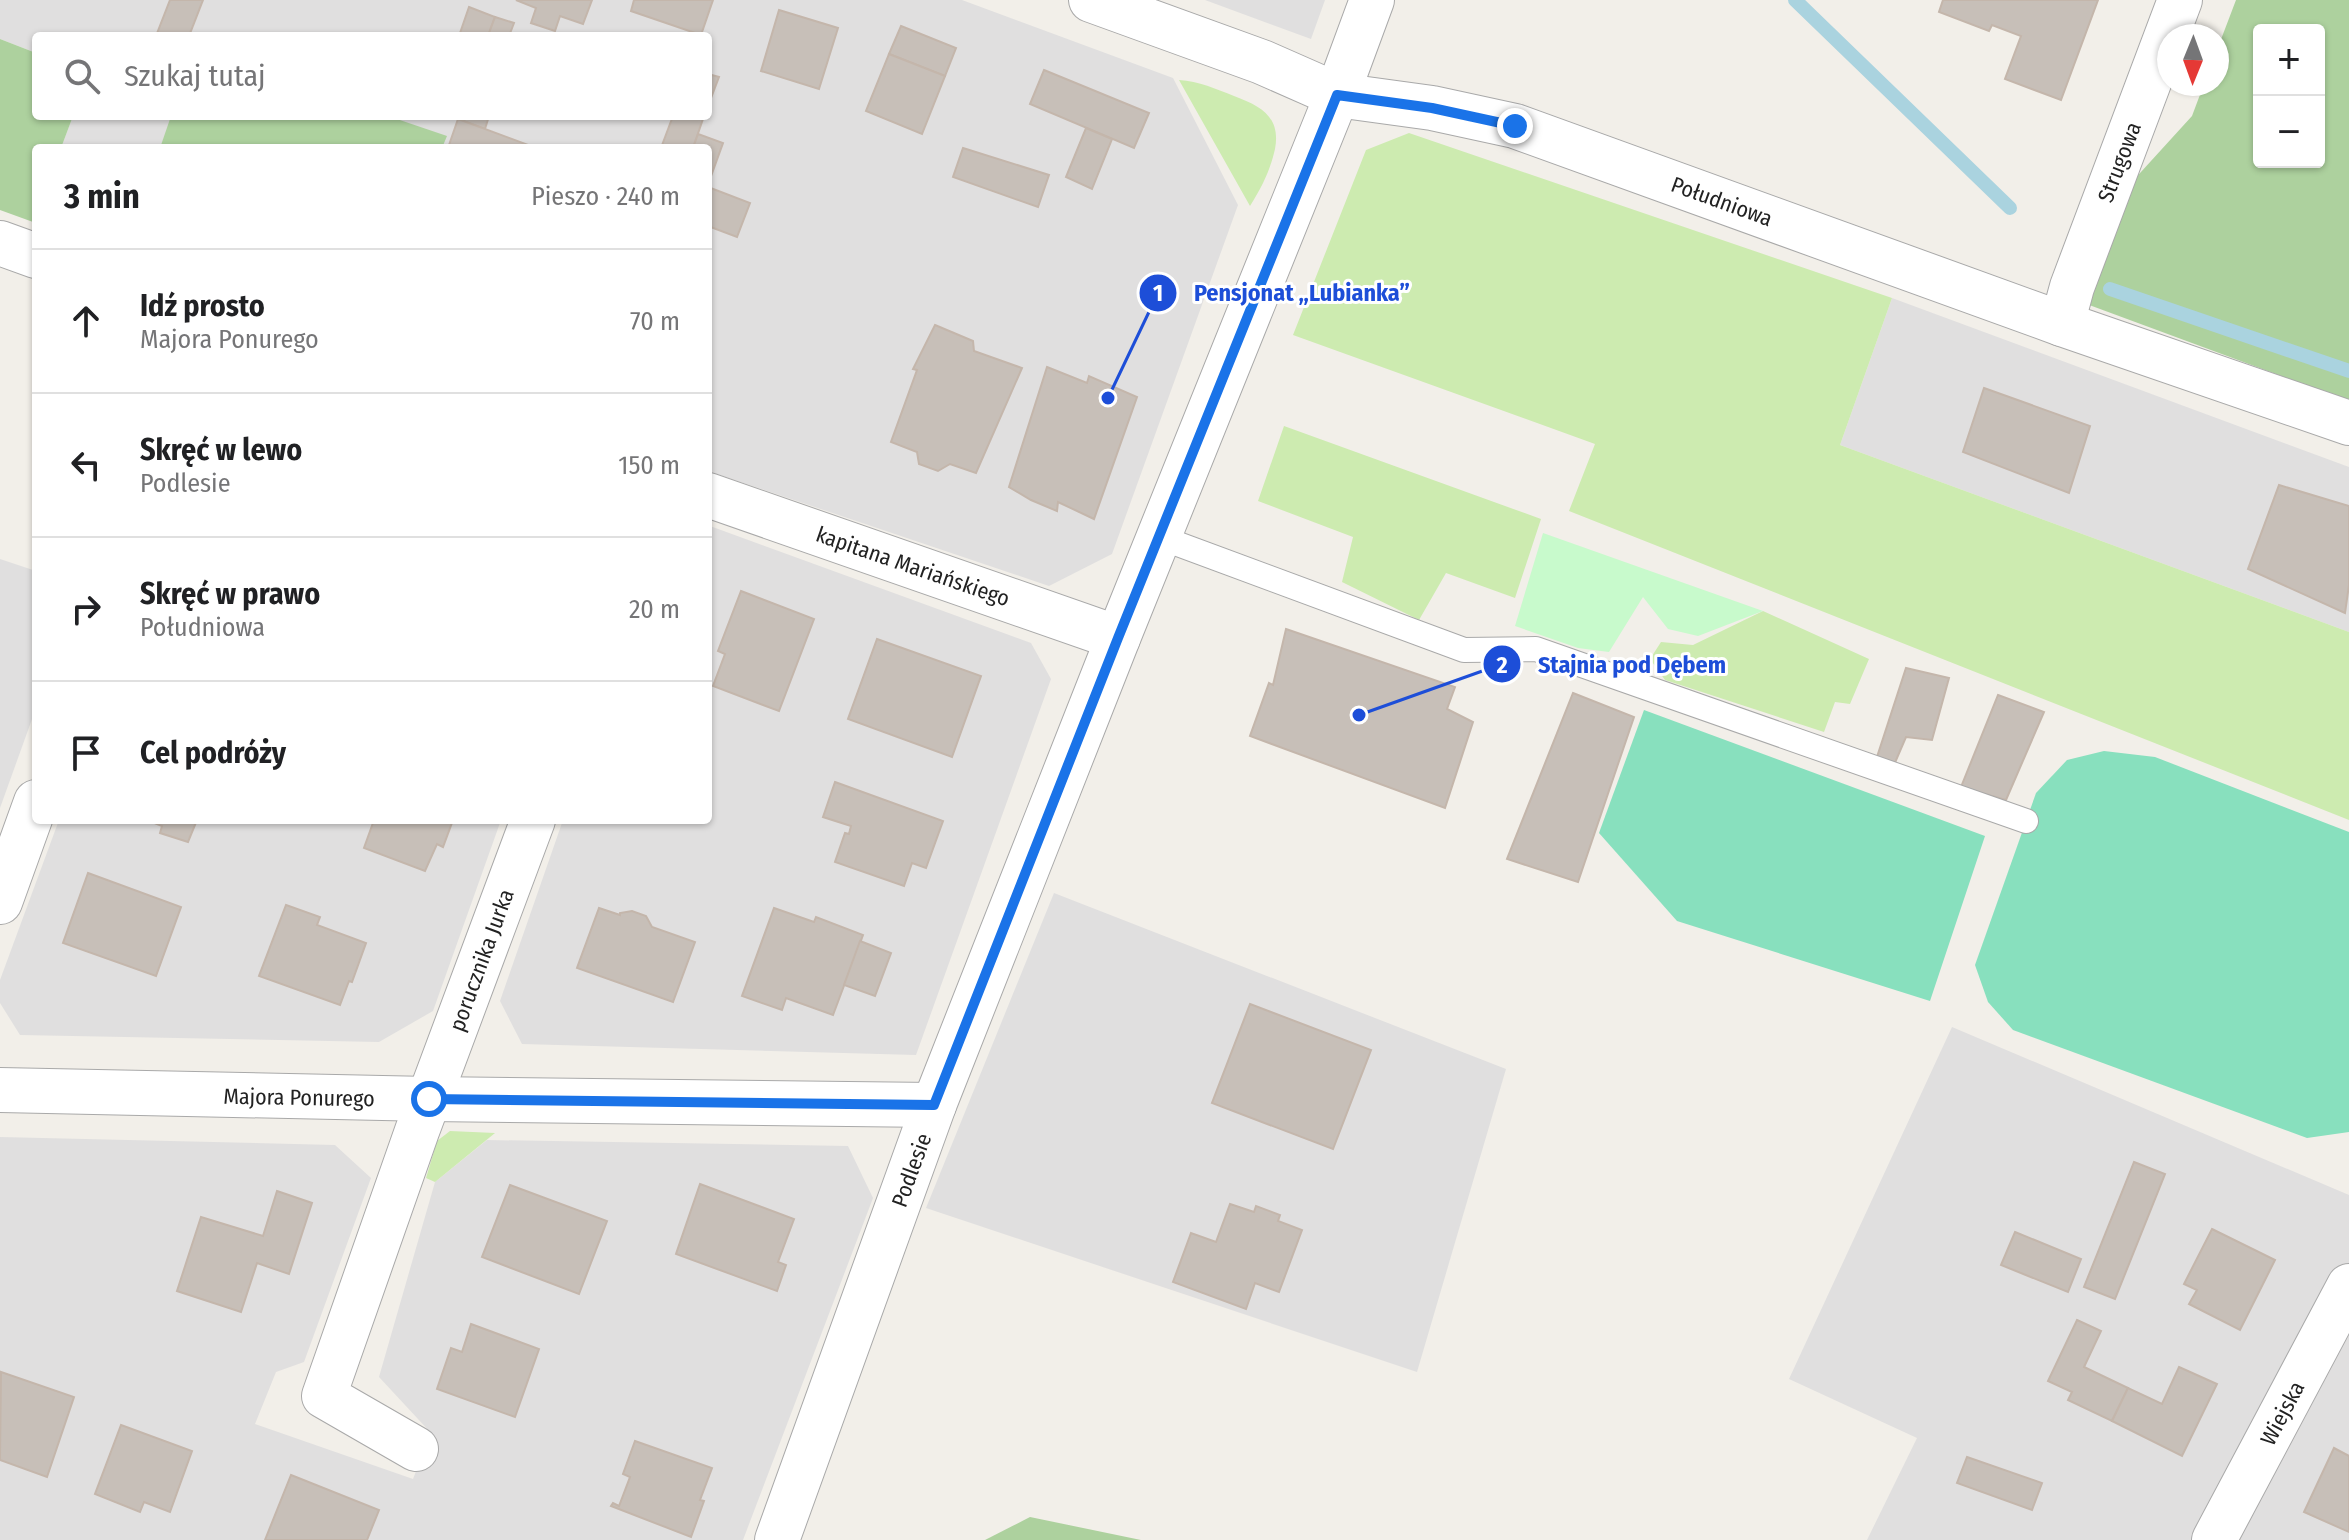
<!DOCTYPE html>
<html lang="pl">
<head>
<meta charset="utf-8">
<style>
	:root { --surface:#fff; --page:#f6f6f6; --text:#202124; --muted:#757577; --line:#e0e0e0 }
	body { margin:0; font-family:"Fira Sans Condensed",sans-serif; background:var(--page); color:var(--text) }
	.controls { position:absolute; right:24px; top:24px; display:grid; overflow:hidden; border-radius:8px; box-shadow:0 2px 6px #0004 }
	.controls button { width:72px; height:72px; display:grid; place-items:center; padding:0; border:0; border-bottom:2px solid var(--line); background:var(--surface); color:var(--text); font:40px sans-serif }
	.compass { position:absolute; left:2157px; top:24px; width:72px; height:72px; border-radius:50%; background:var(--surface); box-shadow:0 2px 6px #0004; rotate:181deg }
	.stop { position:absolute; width:24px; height:24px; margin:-18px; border:6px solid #1a73e8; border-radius:50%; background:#fff }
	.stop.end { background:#1a73e8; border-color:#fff; box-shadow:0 2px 8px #0008 }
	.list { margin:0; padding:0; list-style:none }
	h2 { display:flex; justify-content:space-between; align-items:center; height:104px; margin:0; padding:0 32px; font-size:34px }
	h2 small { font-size:26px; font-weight:400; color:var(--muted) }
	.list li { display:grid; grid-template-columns:52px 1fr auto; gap:24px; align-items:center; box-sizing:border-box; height:144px; padding:0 32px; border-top:2px solid var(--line) }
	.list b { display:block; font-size:30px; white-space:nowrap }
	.list p { margin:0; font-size:26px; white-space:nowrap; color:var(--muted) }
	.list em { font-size:26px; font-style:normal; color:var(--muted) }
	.icon { flex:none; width:44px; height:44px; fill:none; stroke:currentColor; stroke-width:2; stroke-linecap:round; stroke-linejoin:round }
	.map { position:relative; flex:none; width:2349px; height:1540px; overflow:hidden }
	.search { position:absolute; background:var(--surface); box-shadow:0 2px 6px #0004; left:32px; top:32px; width:680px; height:88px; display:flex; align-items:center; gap:20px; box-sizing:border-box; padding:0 28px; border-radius:8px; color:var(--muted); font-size:30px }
	.panel { position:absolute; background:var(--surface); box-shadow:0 2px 6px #0004; left:32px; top:144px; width:680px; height:680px; border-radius:8px }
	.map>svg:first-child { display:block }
	.residential { fill:#e0dfdf }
	.grass { fill:#cdebb0 }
	.forest { fill:#add19e; fill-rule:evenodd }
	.park { fill:#c8facc }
	.pitch { fill:#88e0be }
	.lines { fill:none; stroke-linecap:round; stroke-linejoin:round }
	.stream { stroke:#aad3df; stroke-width:14 }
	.building { fill:#c7bfb8; stroke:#c4b6ab; stroke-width:2 }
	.lane-casing { stroke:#a9a9a9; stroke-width:26 }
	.street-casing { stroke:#a9a9a9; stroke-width:46 }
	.lane { stroke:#fff; stroke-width:24 }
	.street { stroke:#fff; stroke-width:44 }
	.route { stroke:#1a73e8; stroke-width:10 }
	.labels { text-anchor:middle; stroke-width:6; stroke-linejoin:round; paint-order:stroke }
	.street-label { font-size:22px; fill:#222; stroke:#fff }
	.leader { fill:none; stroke:#1d4ed8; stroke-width:3 }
	.callout-dot { fill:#1d4ed8; stroke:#fff; stroke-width:3 }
	.mark-label { font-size:24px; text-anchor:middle; font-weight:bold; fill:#fff }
	.callout-label { font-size:24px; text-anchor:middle; font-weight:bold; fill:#1d4ed8; stroke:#fff; stroke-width:6; stroke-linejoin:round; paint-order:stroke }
</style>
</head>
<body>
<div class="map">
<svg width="2349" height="1540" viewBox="0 0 2349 1540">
	<rect width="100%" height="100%" fill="#f2efe9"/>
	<g class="residential">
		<polygon points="0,0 962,0 1173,78 1238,205 1112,554 1049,586 708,471 708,148 61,148 73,116 708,116 708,36 36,36 36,53 0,39"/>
		<polygon points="1205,0 1325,0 1311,39"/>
		<polygon points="1892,298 2349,467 2349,632 1840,445"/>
		<polygon points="710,526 1031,643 1051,679 916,1055 522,1044 500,1001 563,820 708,820 708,527"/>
		<polygon points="0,559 36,571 36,708 0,808"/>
		<polygon points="59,820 501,820 433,1011 379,1042 20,1035 0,1003 0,980"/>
		<polygon points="1054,893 1506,1069 1417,1372 926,1208"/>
		<polygon points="1952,1027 2349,1195 2349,1540 1867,1540 1917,1438 1789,1379"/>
		<polygon points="0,1137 335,1145 371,1178 304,1362 276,1372 255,1424 413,1479 431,1433 379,1377 435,1182 487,1140 848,1146 873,1198 743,1540 0,1540"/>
	</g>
	<g class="grass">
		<path d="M1179 80C1199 81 1216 89 1234 96 1261 106 1281 117 1275 149 1270 171 1262 187 1250 206Z"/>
		<polygon points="1409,133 1892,298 1840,445 2349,632 2349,820 1569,511 1595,444 1293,335 1366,150"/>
		<polygon points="1284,426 1541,519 1515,598 1446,573 1419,620 1342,582 1353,537 1258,501"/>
		<polygon points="1763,611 1869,659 1850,704 1835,702 1824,732 1665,680 1650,659 1661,642 1693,645"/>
		<polygon points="450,1131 495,1133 435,1182 426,1178 437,1141"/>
	</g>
	<g class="forest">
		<path d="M2236 0H2349V401L2073 299 2120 195 2192 116 2204 84H2217V50ZM2259 30H2319V162H2259Z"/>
		<polygon points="0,39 36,53 36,116 73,116 61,148 36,148 36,214 33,222 0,210"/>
		<polygon points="171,116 388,116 447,136 442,148 160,148"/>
		<polygon points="1030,1517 1141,1540 985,1540"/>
	</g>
	<polygon class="park" points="1543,533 1763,611 1698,636 1668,629 1643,597 1609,652 1578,648 1515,626"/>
	<g class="pitch">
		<polygon points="1644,710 1985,836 1930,1001 1677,921 1599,833"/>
		<polygon points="2104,751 2155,757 2349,832 2349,1132 2307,1138 2013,1030 1988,1002 1975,965 2036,793 2067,760"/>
	</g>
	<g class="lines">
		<g class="stream">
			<polyline points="1795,0 2010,208"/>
			<polyline points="2110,289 2349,371"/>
		</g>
	</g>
	<g class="building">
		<polygon points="170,0 203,0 189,36 156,36"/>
		<polygon points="516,0 592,0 583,24 560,16 555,31 531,23 536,8"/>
		<polygon points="634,0 713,0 701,35 631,11"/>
		<polygon points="1943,0 2098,0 2061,100 2005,79 2021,36 1992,25 1989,31 1939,12"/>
		<polygon points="469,7 495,17 488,36 459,36"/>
		<polygon points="779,10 838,28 819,89 761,71"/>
		<polygon points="495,17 514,23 509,36 488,36"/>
		<polygon points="901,26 956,48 945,76 889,54"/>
		<polygon points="889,54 945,76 922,134 866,111"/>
		<polygon points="1044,70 1149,113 1134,148 1030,104"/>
		<polygon points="708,74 719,77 708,106"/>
		<polygon points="460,116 489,116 485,129 458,119"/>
		<polygon points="673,116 704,116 693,148 661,148"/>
		<polygon points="458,119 531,146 532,148 448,148"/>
		<polygon points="1086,128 1112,139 1092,189 1066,177"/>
		<polygon points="698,134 723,143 710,179 708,148 693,148"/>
		<polygon points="963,148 1049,175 1038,207 953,177"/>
		<polygon points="708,187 750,203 737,237 708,226"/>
		<polygon points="935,325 973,341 974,351 1022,368 976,473 950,464 938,471 919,464 917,452 891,442 917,370 913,369"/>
		<polygon points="1047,367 1087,383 1089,376 1137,397 1094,519 1058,502 1057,511 1031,500 1009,487"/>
		<polygon points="1984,388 2090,426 2069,493 1963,452"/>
		<polygon points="2279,485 2349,506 2349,585 2345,613 2248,569"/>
		<polygon points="741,591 814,619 779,711 713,686 725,654 718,651"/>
		<polygon points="1286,629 1455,687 1447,709 1473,722 1445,808 1250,736 1269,683 1273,685"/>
		<polygon points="877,639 981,676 952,757 848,719"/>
		<polygon points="1906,668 1949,678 1932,740 1906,737 1894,765 1877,757"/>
		<polygon points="1573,693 1634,717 1578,882 1507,859"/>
		<polygon points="1998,695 2044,712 2006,800 1961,787"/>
		<polygon points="835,782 943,821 926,868 912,863 904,886 835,862 845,833 849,834 851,826 823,817"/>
		<polygon points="147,820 197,820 188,842 160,833 162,826"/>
		<polygon points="374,820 380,821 453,820 443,847 437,844 425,871 364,848"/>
		<polygon points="88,873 181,907 156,976 63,943"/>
		<polygon points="286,905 320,917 317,925 366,943 352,982 349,981 340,1005 259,976"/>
		<polygon points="599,908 620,915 620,913 632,911 646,916 652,927 695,942 673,1002 577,968"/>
		<polygon points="774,908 814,922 816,917 863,935 833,1015 786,998 782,1010 742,996"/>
		<polygon points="860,941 891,953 875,996 844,985"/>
		<polygon points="1250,1004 1371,1050 1333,1149 1212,1103"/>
		<polygon points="2134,1162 2165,1174 2115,1299 2084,1287"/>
		<polygon points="700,1184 794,1219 778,1262 786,1265 777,1291 676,1254"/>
		<polygon points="510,1185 607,1221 579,1294 482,1257"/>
		<polygon points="277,1191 312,1203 289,1274 257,1263 241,1312 177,1291 201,1217 263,1236"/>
		<polygon points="1230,1204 1254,1212 1256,1206 1280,1215 1278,1221 1302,1230 1279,1292 1255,1283 1246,1309 1173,1282 1191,1233 1216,1242"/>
		<polygon points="2212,1229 2275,1260 2240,1330 2189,1304 2197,1290 2184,1284"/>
		<polygon points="2015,1232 2081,1259 2068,1292 2001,1265"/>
		<polygon points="2077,1320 2101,1331 2084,1367 2128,1388 2112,1421 2068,1400 2072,1392 2048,1381"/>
		<polygon points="471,1324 539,1349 515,1417 437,1389 451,1348 462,1352"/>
		<polygon points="2179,1367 2217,1384 2182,1456 2112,1421 2128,1388 2162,1404"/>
		<polygon points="1,1372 74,1397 47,1477 0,1460"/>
		<polygon points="121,1425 192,1451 170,1512 144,1502 140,1512 95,1494"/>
		<polygon points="635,1441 712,1468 700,1500 704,1501 691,1537 611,1506 613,1503 619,1506 630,1477 623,1474"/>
		<polygon points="2334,1448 2349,1456 2349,1532 2304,1512"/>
		<polygon points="1967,1457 2042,1483 2032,1510 1957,1483"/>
		<polygon points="291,1475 379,1510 367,1540 265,1540"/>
	</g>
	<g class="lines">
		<defs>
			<polyline id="lane" points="1159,537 1464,650 1536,649 2026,821"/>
			<g id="street">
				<polyline points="1091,0 1262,62 1337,95 1432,108 1515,126 2062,324 2349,423"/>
				<polyline points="0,243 36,256"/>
				<polyline points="2062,324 2072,287 2180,0"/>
				<polyline points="708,495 1118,638"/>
				<polyline points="0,902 36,802"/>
				<polyline points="0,1090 429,1099 934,1105"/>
				<polyline points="416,1449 324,1396 417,1131 533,820"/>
				<polyline points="777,1540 934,1105 1118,638 1337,95 1372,0"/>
				<polyline points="2214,1540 2349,1286"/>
			</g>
		</defs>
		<use href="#lane" class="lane-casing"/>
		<use href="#street" class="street-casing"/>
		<use href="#lane" class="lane"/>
		<use href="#street" class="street"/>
	</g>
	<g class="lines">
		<polyline class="route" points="429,1099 934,1105 1118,638 1337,95 1432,108 1515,126"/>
	</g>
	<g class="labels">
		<g class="street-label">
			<text transform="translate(2119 162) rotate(-69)" y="8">Strugowa</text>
			<text transform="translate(1722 201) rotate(20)" y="8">Południowa</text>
			<text transform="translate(913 566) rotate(19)" y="8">kapitana Mariańskiego</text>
			<text transform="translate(481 960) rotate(-70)" y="8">porucznika Jurka</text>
			<text transform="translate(299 1097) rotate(1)" y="8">Majora Ponurego</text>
			<text transform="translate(911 1170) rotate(-70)" y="8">Podlesie</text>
			<text transform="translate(2282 1413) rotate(-62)" y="8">Wiejska</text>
		</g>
	</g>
	<path class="leader" d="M1108 398L1158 293M1359 715L1502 664"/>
	<g class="callout-dot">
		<circle cx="1108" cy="398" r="8"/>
		<circle cx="1359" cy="715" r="8"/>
		<circle cx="1158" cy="293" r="20"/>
		<circle cx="1502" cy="664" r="20"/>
	</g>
	<g class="mark-label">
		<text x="1158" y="301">1</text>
		<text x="1502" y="673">2</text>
	</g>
	<g class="callout-label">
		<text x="1302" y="301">Pensjonat „Lubianka”</text>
		<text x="1632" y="673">Stajnia pod Dębem</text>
	</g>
</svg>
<div class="controls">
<button>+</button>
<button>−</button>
</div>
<svg class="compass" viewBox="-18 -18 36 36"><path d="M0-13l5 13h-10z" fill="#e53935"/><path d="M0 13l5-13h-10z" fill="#757577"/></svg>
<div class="stop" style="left:429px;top:1099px"></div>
<div class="stop end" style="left:1515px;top:126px"></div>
<div class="search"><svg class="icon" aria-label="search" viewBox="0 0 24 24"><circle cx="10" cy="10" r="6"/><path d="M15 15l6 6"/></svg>Szukaj tutaj</div>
<section class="panel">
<h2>3 min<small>Pieszo · 240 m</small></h2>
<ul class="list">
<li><svg class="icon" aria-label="ahead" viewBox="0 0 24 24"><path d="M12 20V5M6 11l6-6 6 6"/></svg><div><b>Idź prosto</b><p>Majora Ponurego</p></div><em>70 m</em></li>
<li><svg class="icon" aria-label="left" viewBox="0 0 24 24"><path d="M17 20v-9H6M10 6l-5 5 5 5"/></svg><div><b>Skręć w lewo</b><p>Podlesie</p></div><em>150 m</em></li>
<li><svg class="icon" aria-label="right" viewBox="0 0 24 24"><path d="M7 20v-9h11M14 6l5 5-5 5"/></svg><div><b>Skręć w prawo</b><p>Południowa</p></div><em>20 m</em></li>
<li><svg class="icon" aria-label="arrive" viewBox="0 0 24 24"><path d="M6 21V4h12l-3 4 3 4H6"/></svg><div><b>Cel podróży</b></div></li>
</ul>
</section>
</div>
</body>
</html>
